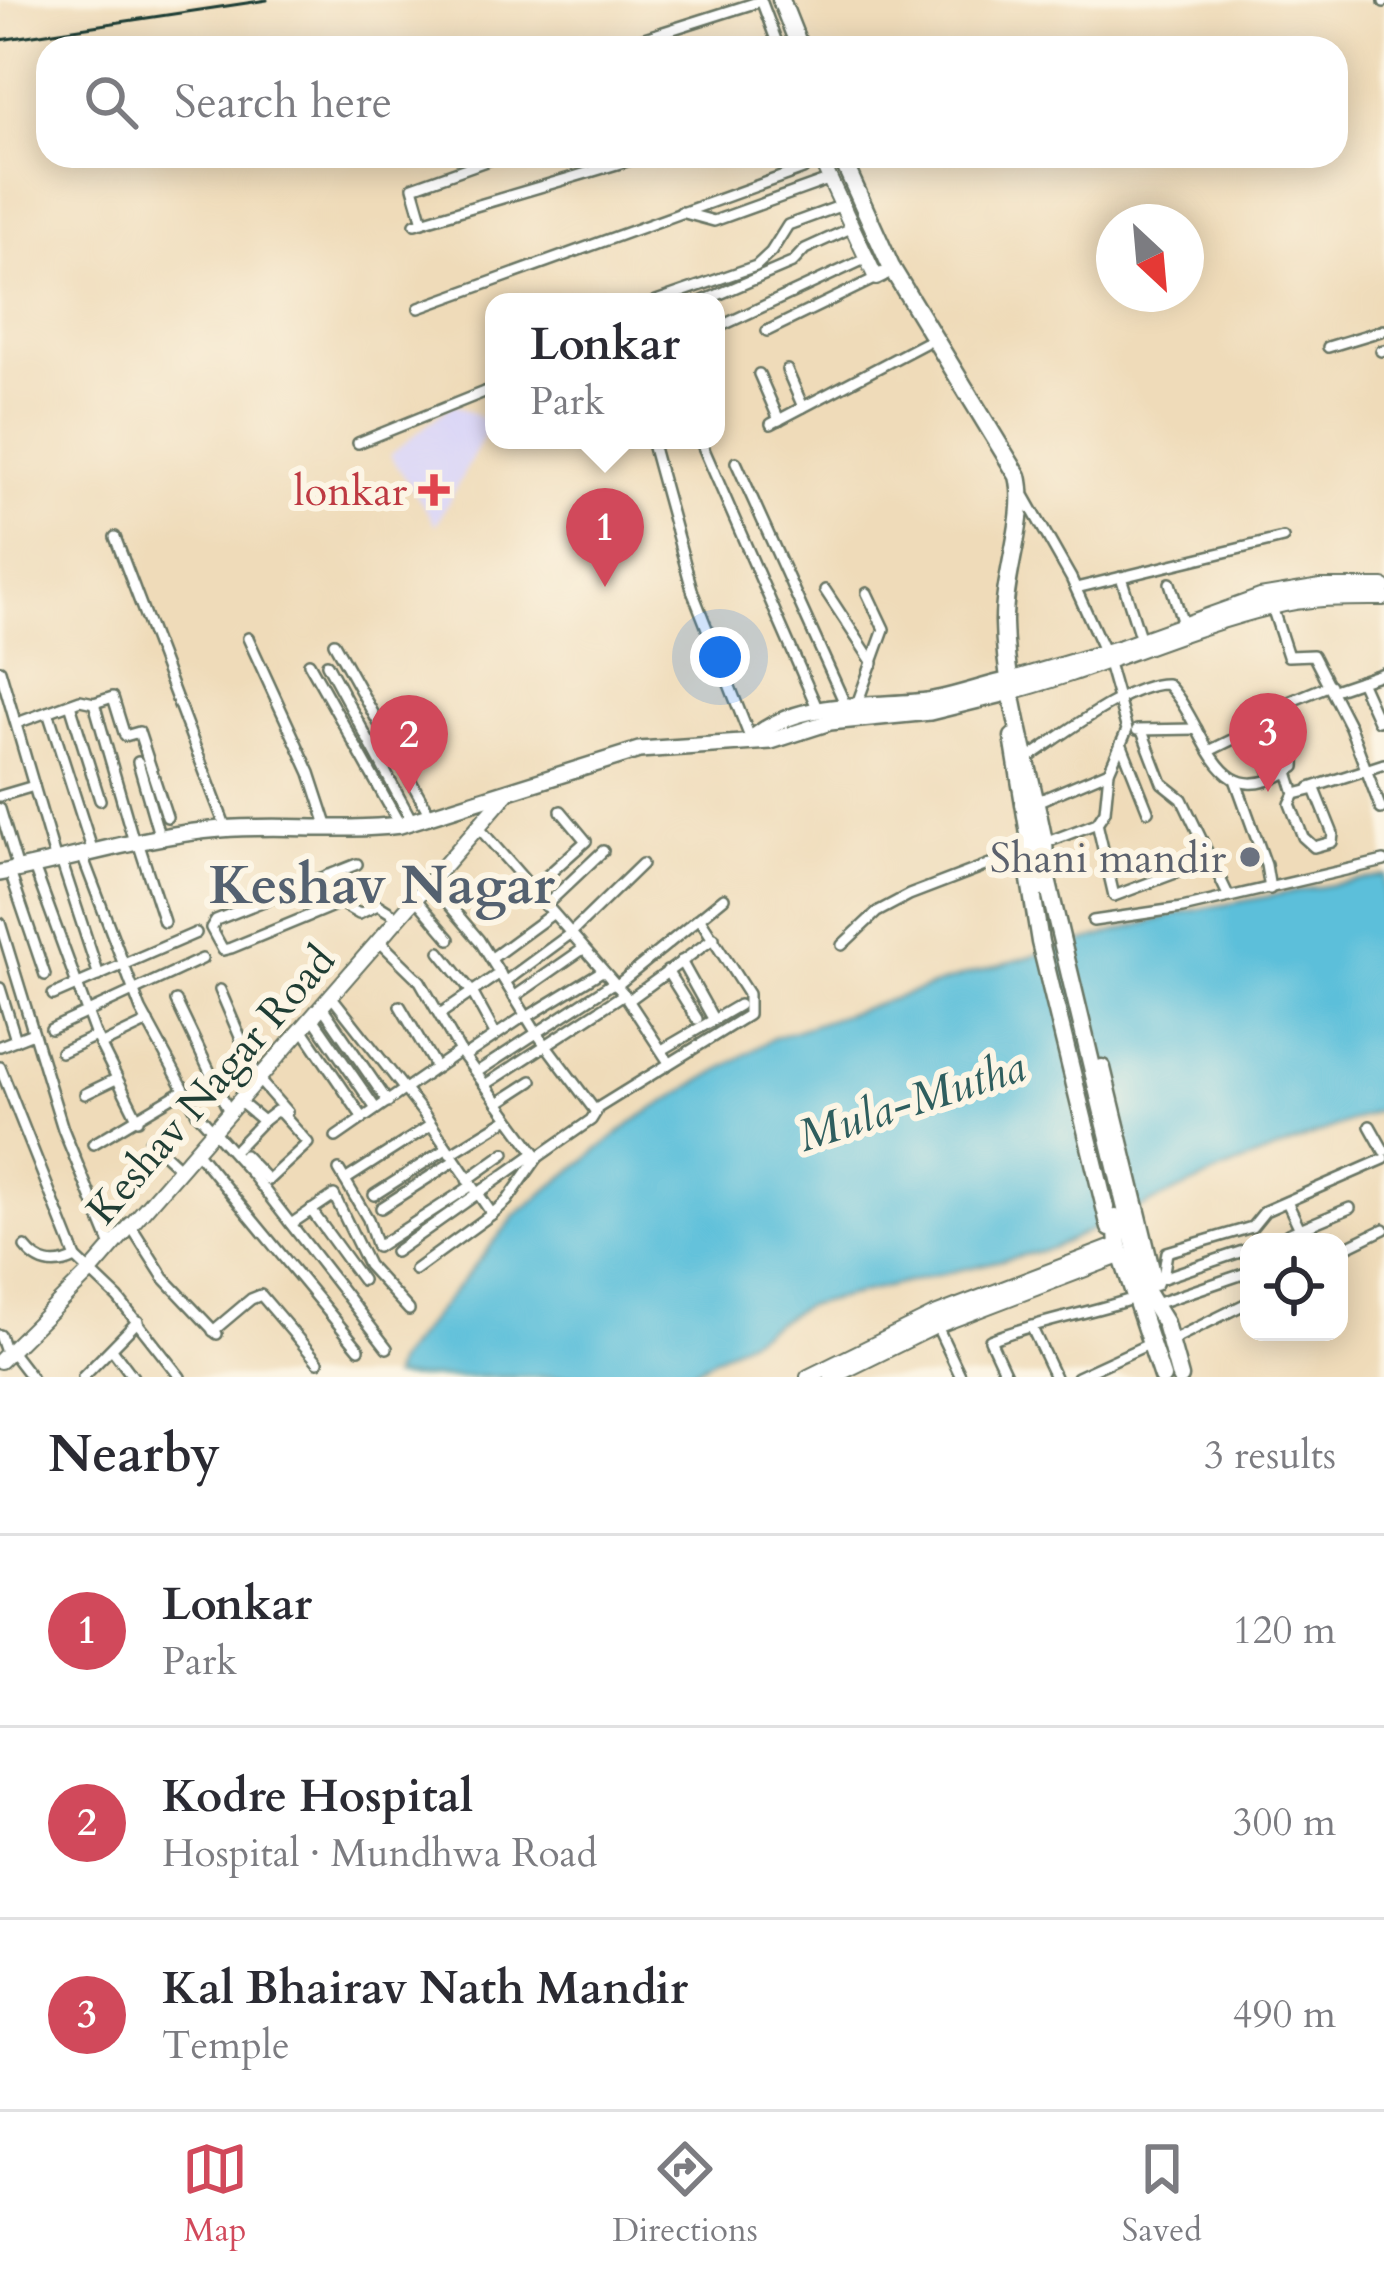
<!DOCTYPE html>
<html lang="en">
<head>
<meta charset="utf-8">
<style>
	:root { --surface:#fff; --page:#f7f7f7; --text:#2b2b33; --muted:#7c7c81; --line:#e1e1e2; --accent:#d1495b }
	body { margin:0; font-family:Cardo,serif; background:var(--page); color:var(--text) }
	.controls { position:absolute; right:36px; bottom:36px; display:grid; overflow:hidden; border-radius:24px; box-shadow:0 6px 30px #0003 }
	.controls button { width:108px; height:108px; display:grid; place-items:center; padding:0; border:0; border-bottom:3px solid var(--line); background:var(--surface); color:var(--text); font:60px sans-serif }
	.compass { position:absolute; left:1096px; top:204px; width:108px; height:108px; border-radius:50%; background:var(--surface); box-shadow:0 6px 30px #0003; rotate:154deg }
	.you { position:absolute; left:720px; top:657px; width:42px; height:42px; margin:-30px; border:9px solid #fff; border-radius:50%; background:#1a73e8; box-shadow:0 0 0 18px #1a73e833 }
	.badge { display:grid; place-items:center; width:78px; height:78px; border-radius:50%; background:var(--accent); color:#fff; font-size:39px; font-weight:700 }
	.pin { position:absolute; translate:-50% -99px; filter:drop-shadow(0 3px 6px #0008) }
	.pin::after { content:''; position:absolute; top:63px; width:42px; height:36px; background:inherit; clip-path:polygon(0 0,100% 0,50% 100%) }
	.popup { position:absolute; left:485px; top:293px; width:240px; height:156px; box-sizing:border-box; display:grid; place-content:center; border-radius:24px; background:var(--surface); filter:drop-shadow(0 3px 9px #0005); font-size:39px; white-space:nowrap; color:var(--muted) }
	.popup b { font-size:45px; color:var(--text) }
	.popup::after { content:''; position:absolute; left:50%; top:100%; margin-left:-24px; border:24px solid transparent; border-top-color:var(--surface) }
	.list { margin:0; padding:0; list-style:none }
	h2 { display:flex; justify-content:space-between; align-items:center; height:156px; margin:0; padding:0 48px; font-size:51px }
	h2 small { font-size:39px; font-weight:400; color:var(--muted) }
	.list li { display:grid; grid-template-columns:78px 1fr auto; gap:36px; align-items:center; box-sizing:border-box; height:192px; padding:0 48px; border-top:3px solid var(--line) }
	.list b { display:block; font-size:45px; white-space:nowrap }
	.list p { margin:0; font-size:39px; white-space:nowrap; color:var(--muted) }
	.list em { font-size:39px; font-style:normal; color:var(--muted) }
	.icon { flex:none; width:66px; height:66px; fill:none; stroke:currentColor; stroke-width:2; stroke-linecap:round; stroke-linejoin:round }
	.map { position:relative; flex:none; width:1384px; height:1377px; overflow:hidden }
	.search { position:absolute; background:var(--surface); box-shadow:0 6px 30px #0003; left:36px; right:36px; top:36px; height:132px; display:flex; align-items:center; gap:30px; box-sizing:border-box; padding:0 42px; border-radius:36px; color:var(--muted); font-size:45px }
	.sheet { height:732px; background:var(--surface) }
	nav { display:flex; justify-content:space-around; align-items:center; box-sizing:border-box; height:168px; border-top:3px solid var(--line); background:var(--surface); font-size:33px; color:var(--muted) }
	nav a { display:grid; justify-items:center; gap:6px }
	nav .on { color:var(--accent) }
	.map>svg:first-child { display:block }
	.built { fill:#dad6f7 }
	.water { fill:#5cbfda; stroke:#3e7e87; stroke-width:3 }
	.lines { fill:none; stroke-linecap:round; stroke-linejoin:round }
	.street-casing { stroke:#687463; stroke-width:14 }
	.secondary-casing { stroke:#687463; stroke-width:18 }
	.primary-casing { stroke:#687463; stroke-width:20 }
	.highway-casing { stroke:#687463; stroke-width:21 }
	.street { stroke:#fff; stroke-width:9 }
	.secondary { stroke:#fff; stroke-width:14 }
	.primary { stroke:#fff; stroke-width:15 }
	.highway { stroke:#fff; stroke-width:16 }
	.rail { stroke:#1f3d34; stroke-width:3 }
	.health-dot { fill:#e0444e; stroke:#fcf5e5; stroke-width:4.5 }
	.worship-dot { fill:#6b7280; stroke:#fcf5e5; stroke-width:4.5 }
	.labels { text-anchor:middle; stroke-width:12; stroke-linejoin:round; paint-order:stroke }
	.health-label { font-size:42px; fill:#be3a42; stroke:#fcf5e5; text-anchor:end }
	.worship-label { font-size:42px; fill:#5b616d; stroke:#fcf5e5; text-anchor:end }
	.street-label { font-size:42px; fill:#1f3d34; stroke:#fcf5e5 }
	.water-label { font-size:45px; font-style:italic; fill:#2e5e5e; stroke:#fcf5e5 }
	.district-label { font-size:54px; font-weight:bold; fill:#546170; stroke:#fcf5e5 }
</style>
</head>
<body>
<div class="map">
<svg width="1384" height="1377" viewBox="0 0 1384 1377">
	<rect width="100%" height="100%" fill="#fcf5e5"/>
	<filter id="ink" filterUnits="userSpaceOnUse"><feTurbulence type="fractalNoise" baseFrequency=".00833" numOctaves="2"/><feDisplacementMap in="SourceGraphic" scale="24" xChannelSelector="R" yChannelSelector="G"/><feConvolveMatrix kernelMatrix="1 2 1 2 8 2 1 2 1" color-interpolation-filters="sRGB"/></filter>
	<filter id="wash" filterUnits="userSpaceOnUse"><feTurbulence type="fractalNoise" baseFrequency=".004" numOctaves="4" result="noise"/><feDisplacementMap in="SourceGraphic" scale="48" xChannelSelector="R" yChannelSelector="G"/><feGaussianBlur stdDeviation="2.7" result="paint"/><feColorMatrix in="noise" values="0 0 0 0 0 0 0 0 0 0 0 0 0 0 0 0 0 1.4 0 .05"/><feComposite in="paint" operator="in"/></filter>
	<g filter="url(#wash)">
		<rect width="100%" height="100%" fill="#efdbb9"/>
		<polygon class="built" points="453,404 491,423 436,525 390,455"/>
		<polygon class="water" points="1384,875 1384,1108 1225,1170 1049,1249 805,1306 682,1377 392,1377 396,1362 516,1215 637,1119 773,1038 966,975 1185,912"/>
	</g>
	<g filter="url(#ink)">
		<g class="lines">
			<defs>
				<g id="street">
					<polyline points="761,0 779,48"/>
					<polyline points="1384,0 1384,2"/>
					<polyline points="632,42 761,1"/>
					<polyline points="681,212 714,221 828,180"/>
					<polyline points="423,222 413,187 500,156"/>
					<polyline points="415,224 644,156"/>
					<polyline points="656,301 756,266 771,252 788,225 840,206"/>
					<polyline points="701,302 792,263 805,249 851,228"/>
					<polyline points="419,308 803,169"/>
					<polyline points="721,326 865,259"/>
					<polyline points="767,331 876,278"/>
					<polyline points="1328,347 1384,330"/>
					<polyline points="1381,351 1384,350"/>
					<polyline points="787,370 803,407"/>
					<polyline points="759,374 779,420"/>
					<polyline points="771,424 925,343"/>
					<polyline points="651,440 693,593 751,740"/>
					<polyline points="700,440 818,710"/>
					<polyline points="358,443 494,388"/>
					<polyline points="736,462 846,706"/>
					<polyline points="1025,497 1071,578 1105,653"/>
					<polyline points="115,537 226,828"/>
					<polyline points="1121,577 1141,640"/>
					<polyline points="1170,583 1183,624"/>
					<polyline points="1076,588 1283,538"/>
					<polyline points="825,590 873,663"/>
					<polyline points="1272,607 1288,656 1313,655 1350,727 1381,809"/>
					<polyline points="248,638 310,773 328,828"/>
					<polyline points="334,643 431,817"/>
					<polyline points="309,663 400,825"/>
					<polyline points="327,664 412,821"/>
					<polyline points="0,670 56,861"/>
					<polyline points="1360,681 1378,721"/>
					<polyline points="1334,690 1384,673"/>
					<polyline points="94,703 113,697 125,736 139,732 167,817"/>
					<polyline points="70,704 100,800"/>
					<polyline points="857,704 884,629 867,593"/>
					<polyline points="48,712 93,852"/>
					<polyline points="17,723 80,700 94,703 134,842"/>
					<polyline points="1137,730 1197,729"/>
					<polyline points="1142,731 1162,783 1182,799 1228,895"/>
					<polyline points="1121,743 1148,811"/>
					<polyline points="1209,751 1256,728"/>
					<path d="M1028 758C1060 737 1130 682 1167 684 1210 728 1213 821 1295 767L1296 742 1284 704"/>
					<polyline points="138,762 159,835"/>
					<polyline points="1288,772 1295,794 1290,804 1303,837 1314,847 1332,842 1333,834 1315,789 1295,794"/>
					<polyline points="1272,776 1257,737 1261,721 1284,704 1330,685"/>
					<polyline points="1236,782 1266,865 1270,889"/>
					<polyline points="1310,788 1384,764"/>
					<polyline points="0,796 34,786"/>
					<polyline points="1036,802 1109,771"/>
					<polyline points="0,809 18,869"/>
					<polyline points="1097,823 1114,896 1213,859"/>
					<polyline points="480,829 624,994 668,1061"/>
					<polyline points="138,842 164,922"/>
					<polyline points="82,855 141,1010 197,1113 252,1174 387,1348"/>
					<polyline points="61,860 99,976"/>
					<polyline points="357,864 216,920 211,928 223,950 231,948 340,903 359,914 378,905 397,917"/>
					<polyline points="34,867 96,1036 138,1120"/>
					<polyline points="10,872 45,975"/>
					<polyline points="328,875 340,903"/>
					<polyline points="428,880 479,940 536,1032 596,1112 591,1120 538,1157 507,1201 492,1214"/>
					<polyline points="531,890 586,841 561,811"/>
					<polyline points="414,897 450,939"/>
					<polyline points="545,906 603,851"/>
					<polyline points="1093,921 1182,908 1384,861"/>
					<polyline points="0,923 63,1129 111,1246"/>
					<polyline points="378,940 420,981 460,1051 538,1157"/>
					<polyline points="842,945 877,912 909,895 1097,823 1105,811 1109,771 1127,730 1108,663"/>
					<polyline points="440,952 472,992 495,1034"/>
					<polyline points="492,958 552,914"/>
					<polyline points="681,961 711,1015"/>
					<polyline points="667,971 697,1019"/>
					<polyline points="506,981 570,934 642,864"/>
					<polyline points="616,986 724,898"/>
					<polyline points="0,988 16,1040"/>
					<polyline points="220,990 258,1079 287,1112"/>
					<polyline points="53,995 196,933"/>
					<polyline points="332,997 424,1114 492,1214 415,1270"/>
					<polyline points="514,997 583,949"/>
					<polyline points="629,1000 714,938"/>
					<polyline points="176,1001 230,1114"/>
					<polyline points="400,1006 435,1066"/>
					<polyline points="323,1008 388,1102"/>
					<polyline points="440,1014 500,973"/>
					<polyline points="527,1017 602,971"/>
					<polyline points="313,1018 376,1109"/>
					<polyline points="51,1029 202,959"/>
					<polyline points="303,1030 363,1118"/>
					<polyline points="100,1045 148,1022"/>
					<polyline points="0,1046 33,1033"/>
					<polyline points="662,1050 739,1005"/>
					<polyline points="61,1052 96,1036"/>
					<polyline points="465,1056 526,1015"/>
					<polyline points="0,1067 76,1258 118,1298 180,1377"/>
					<polyline points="477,1072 613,983"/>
					<polyline points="485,1085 624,994"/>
					<polyline points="85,1094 116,1079"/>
					<polyline points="498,1103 532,1081"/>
					<polyline points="596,1109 748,1015 748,994 700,919"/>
					<polyline points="1370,1126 1384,1151"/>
					<polyline points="336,1137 460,1051"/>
					<polyline points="150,1141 178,1167"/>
					<polyline points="93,1144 184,1090"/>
					<polyline points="237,1148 263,1121 240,1102"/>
					<polyline points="195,1150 359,1349"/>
					<polyline points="450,1154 509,1118"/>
					<polyline points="244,1155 268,1180 308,1143 281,1113 276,1111 263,1121"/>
					<polyline points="339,1170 368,1219 377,1247 471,1186"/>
					<polyline points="345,1180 431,1125"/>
					<polyline points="467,1180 505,1153"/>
					<polyline points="374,1195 446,1149"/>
					<polyline points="1287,1202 1300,1229"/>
					<polyline points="381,1208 454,1161"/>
					<polyline points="311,1210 362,1280"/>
					<polyline points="129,1223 164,1278 217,1334"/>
					<polyline points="291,1224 334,1195 368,1265 409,1310"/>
					<polyline points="1288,1234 1350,1208"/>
					<path d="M25 1247C39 1265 55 1268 76 1258"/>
					<polyline points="1339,1251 1384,1229"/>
					<polyline points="395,1252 535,1153"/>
					<polyline points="1163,1278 1167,1252 1252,1227 1265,1211 1384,1159"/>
					<polyline points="1160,1279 1246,1250"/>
					<polyline points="1161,1302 1249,1272"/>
					<polyline points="935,1322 961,1377"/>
					<polyline points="1031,1326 1055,1377"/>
					<polyline points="213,1331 251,1299 261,1295 318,1362"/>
					<polyline points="0,1335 7,1355"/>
					<polyline points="1170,1341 1249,1302"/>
					<polyline points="112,1349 133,1377"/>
					<polyline points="11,1351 31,1377"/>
					<polyline points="83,1377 138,1321"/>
					<path d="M1007 1377 990 1340C1039 1321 1086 1314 1135 1298"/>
					<polyline points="1077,1377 1151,1343"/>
				</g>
				<g id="secondary">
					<polyline points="819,156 876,278 882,275"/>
					<polyline points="1002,682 1121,647 1260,597 1321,587 1384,587"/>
					<path d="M1003 694C1095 671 1180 629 1272 607 1309 597 1346 598 1384 598"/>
					<polyline points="0,1361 91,1271 510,790"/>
					<polyline points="808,1377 932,1316 1118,1245"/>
					<polyline points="832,1377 936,1326 1122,1255"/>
				</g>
				<g id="primary">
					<path d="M751 740C797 698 870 708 927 701 952 697 977 688 1002 682"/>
					<path d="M0 873C74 859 146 835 221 829 280 824 340 832 400 825L639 750 771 741 830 722 930 712 1003 694"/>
				</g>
				<g id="highway">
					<polyline points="781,0 800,48"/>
					<path d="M841 156 891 267 1018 476C1028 516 1003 576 1004 623 1005 693 1031 773 1044 842L1046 875 1146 1292 1165 1323 1180 1377"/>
					<polyline points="1013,737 1038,889"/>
					<polyline points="1030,880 1040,942 1110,1228"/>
					<polyline points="1102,1068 1154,1282"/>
					<polyline points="1116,1218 1118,1245 1162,1377"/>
				</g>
			</defs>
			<use href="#street" class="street-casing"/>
			<use href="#secondary" class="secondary-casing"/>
			<use href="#primary" class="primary-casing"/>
			<use href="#highway" class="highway-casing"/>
			<use href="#street" class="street"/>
			<use href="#secondary" class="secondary"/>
			<use href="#primary" class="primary"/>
			<use href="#highway" class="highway"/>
			<polyline class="rail" points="0,40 267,0"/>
		</g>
	</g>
	<path class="health-dot" d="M428 472h12v12h12v12h-12v12h-12v-12h-12v-12h12z"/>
	<circle class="worship-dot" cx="1250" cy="857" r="12"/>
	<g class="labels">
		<g class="health-label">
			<text x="407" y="505">lonkar</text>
		</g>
		<g class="worship-label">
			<text x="1226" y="872">Shani mandir</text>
		</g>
		<g class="street-label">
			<text transform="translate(210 1084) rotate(-49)" y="15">Keshav Nagar Road</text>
		</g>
		<g class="water-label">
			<text transform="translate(911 1100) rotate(-18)" y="16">Mula-Mutha</text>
		</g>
		<g class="district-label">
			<text x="382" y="903">Keshav Nagar</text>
		</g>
	</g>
</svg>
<div class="controls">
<button><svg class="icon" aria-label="locate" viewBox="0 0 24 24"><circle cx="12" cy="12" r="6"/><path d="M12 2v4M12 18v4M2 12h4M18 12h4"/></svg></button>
</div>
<svg class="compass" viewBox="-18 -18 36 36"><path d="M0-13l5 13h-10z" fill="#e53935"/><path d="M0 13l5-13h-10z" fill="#7c7c81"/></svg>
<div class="you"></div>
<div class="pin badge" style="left:605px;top:587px">1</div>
<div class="popup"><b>Lonkar</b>Park</div>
<div class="pin badge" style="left:409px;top:794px">2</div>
<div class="pin badge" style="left:1268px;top:792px">3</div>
<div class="search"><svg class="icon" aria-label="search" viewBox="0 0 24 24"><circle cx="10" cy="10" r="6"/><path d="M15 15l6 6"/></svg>Search here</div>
</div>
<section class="sheet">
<h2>Nearby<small>3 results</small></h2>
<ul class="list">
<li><span class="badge">1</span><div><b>Lonkar</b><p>Park</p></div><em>120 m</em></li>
<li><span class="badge">2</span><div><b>Kodre Hospital</b><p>Hospital · Mundhwa Road</p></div><em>300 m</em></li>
<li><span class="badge">3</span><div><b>Kal Bhairav Nath Mandir</b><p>Temple</p></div><em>490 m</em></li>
</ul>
</section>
<nav>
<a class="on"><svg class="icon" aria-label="map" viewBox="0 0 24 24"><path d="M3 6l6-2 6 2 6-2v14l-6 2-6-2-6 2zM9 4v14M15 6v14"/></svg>Map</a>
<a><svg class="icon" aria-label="directions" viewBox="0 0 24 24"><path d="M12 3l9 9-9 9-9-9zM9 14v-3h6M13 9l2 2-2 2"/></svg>Directions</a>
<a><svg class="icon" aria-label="saved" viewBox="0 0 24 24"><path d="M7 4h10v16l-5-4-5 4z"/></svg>Saved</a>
</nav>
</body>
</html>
